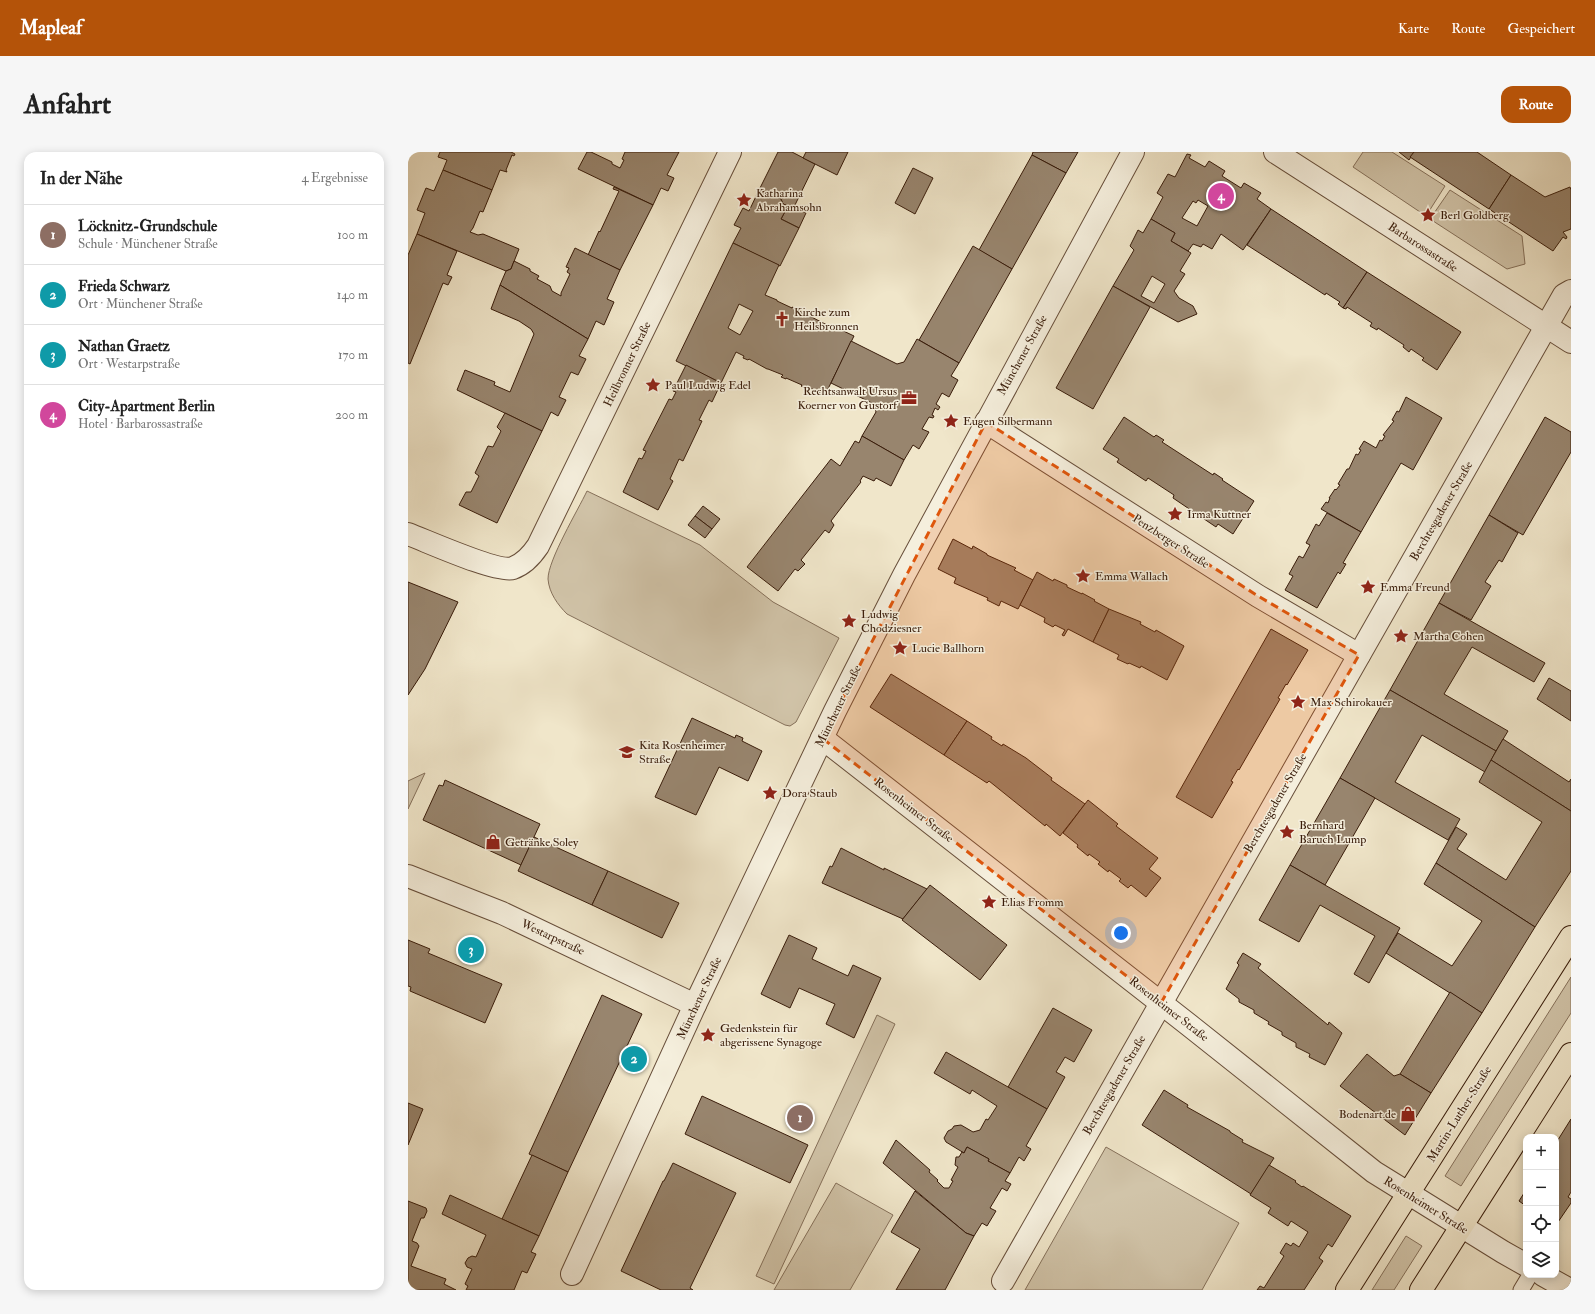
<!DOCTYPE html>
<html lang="de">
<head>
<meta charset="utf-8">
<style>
	:root { --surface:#fff; --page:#f6f6f6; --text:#222; --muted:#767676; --line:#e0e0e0; --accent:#b45309 }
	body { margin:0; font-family:"IM FELL Double Pica",serif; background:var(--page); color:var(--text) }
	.controls { position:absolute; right:12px; bottom:12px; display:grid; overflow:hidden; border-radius:8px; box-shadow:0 2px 10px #0003 }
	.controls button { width:36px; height:36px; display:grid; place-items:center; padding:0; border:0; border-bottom:1px solid var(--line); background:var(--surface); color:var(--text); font:20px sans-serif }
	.you { position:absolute; left:713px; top:781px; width:14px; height:14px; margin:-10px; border:3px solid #fff; border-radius:50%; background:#1a73e8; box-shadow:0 0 0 6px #1a73e833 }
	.badge { display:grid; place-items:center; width:26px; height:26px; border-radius:50%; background:var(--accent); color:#fff; font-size:13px; font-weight:700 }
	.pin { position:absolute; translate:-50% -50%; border:2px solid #fff; box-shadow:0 1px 4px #0006 }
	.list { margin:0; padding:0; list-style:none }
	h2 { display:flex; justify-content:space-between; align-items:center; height:52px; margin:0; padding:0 16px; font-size:17px }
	h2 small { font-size:13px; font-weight:400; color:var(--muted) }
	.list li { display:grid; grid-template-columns:26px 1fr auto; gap:12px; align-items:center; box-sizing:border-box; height:60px; padding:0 16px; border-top:1px solid var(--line) }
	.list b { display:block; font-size:15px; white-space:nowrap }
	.list p { margin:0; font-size:13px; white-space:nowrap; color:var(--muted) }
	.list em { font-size:13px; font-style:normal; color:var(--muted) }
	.icon { flex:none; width:22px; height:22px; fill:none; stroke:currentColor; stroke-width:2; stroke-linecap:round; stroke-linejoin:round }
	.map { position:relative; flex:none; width:1163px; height:1138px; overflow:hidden; border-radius:12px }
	header { display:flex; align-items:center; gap:24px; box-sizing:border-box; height:56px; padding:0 20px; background:var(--accent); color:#fff }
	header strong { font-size:19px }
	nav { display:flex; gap:22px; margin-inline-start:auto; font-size:14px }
	.intro { display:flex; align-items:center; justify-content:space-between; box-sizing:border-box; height:96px; padding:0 24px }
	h1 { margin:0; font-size:28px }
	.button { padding:10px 18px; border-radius:12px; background:var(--accent); color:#fff; font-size:14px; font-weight:700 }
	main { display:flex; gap:24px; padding:0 24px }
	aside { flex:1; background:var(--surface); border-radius:12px; box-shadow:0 2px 10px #0003 }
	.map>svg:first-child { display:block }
	.green { fill:#d1c4a9; stroke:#85705a }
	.building { fill:#98856e; stroke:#391c0a; fill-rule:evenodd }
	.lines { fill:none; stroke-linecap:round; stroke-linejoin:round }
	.lane-casing { stroke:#674e3a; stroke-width:17 }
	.street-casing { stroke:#674e3a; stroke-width:24 }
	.primary-casing { stroke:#391c0a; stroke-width:24 }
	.lane { stroke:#f5efdd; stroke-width:15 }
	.street { stroke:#f5efdd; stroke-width:22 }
	.primary { stroke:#f0e6ca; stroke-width:22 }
	.marked { fill:#df560c; fill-opacity:0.2; stroke:#df560c; stroke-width:3; stroke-dasharray:8 5; stroke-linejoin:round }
	.labels { text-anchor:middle; stroke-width:3; stroke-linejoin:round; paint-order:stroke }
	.poi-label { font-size:12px; fill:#391c0a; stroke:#f5efdd; text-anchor:start }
	.street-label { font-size:12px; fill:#391c0a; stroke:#f5efdd }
</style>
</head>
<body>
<header>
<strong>Mapleaf</strong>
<nav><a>Karte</a><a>Route</a><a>Gespeichert</a></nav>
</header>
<div class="intro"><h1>Anfahrt</h1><a class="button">Route</a></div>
<main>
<aside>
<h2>In der Nähe<small>4 Ergebnisse</small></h2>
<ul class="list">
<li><span class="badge" style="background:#8d6e63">1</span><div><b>Löcknitz-Grundschule</b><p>Schule · Münchener Straße</p></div><em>100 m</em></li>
<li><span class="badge" style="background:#0f9aa8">2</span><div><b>Frieda Schwarz</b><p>Ort · Münchener Straße</p></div><em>140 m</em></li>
<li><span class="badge" style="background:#0f9aa8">3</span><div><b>Nathan Graetz</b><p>Ort · Westarpstraße</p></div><em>170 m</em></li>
<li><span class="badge" style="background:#d1479c">4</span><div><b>City-Apartment Berlin</b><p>Hotel · Barbarossastraße</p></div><em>200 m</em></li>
</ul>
</aside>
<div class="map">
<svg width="1163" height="1138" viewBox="0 0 1163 1138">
	<rect width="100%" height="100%" fill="#f0e6ca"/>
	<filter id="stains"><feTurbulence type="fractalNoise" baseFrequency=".005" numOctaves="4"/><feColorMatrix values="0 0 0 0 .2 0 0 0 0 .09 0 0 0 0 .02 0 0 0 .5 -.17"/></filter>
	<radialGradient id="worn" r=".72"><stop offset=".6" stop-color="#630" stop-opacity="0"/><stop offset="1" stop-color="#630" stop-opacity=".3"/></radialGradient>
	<g class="green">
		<polygon points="955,0 984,0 1037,34 1018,64 945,15"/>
		<polygon points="1042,38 1114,84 1117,112 1099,117 1022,67"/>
		<path d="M179 339 292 393 365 450 431 486 388 570 382 574 377 573 159 462C150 453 141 441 140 427 140 408 170 358 179 339Z"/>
		<polygon points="17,621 0,657 0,629"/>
		<polygon points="1163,825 1163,861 1053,1034 1037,1024"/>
		<polygon points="469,863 487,872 366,1132 348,1124"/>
		<polygon points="698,995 831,1071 794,1138 617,1138"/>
		<polygon points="428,1031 485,1063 442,1138 366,1138"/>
		<polygon points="998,1084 1014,1094 986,1138 964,1138"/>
	</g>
	<g class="building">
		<polygon points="32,0 103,0 107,2 106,4 104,3 98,18 99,20 92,18 84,38 35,18 39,8 30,5"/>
		<polygon points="179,0 183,0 204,10 204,12 212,16 216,8 214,7 217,0 271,0 259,23 266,26 260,39 253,36 245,53 170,17"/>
		<polygon points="370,0 384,0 407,12 386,55 398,61 391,76 373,67 380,54 375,52 373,47 351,38"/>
		<polygon points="398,0 440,0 429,23 395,6"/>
		<polygon points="625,0 670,0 658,21 624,3"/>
		<polygon points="991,0 1006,0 1001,8"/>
		<polygon points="1006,0 1069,0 1103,23 1081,57 1002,5"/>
		<path d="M779 2 783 3 781 6 797 15 801 9 817 19 814 24 833 36 836 31 853 41 849 47 863 57 835 98 813 82 804 97 795 92 793 95 785 92 780 99 763 89 767 81 743 67 755 45 749 41 760 22 767 25ZM790 48 800 54 789 74 774 66 785 49 788 51Z"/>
		<polygon points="624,3 658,21 604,117 571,98"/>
		<polygon points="505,16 525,26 507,62 487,51"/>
		<polygon points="35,18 84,38 75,60 72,59 65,76 62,80 70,83 75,82 111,97 103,117 98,119 9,82 17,61 9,58 18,36 26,39"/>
		<polygon points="1103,23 1137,45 1162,35 1163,38 1163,77 1155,80 1159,85 1158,87 1155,85 1145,99 1081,57"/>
		<polygon points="206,35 245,53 212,118 180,103 191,79 192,80 211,39 205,37"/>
		<polygon points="351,38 373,47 375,52 380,54 373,67 391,76 372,114 325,91 333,76 326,73 335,56 341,59"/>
		<polygon points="863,57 959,120 935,156 930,152 932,150 918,141 917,143 839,93"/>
		<path d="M743 67 767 81 763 89 783 101 772 119 777 122 766 139 771 146 785 154 789 162 770 170 705 134 726 98 722 94 730 78 735 81ZM744 124 757 132 746 151 733 144Z"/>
		<polygon points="9,82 49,99 39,123 44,125 40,133 35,131 2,212 0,211 0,103"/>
		<path d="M325 91 371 113 357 143 369 148V149L384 156V155L421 174 427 175 446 184 417 243 398 234 397 236 393 234 394 233 378 226V227L373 225 375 223 360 217H359L341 207 340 208 335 206 336 204 328 200 313 231 268 209ZM331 152 345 159 332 183 320 176Z"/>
		<polygon points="565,94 604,117 551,211 511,188"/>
		<polygon points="167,96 212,118 199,147 206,150 196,173 188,169 180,187 92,133 98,119 103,117 106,109 122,117 122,119 131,124 129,127 142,134 144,139 153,144 153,141 162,122 159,120 161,116 158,115"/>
		<polygon points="959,120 1053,180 1029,218 1014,208 1016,206 1003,197 1001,200 995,195 996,193 970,176 969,178 962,174 964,171 939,155 938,157 935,156"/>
		<polygon points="92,133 180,187 171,204 178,207 170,223 163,220 151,245 158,248 150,264 143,260 134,279 49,238 57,218 87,230 86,233 102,240 126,182 123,177 111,169 83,157"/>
		<polygon points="705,134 742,155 685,257 648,236"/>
		<polygon points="509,187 551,211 543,224 550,228 541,245 534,241 528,252 532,255 530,258 527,256 524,263 526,264 525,266 521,265 514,277 521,280 511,297 505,293 496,308 454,284 468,260 466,252 423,231 443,189 489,212 496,210"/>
		<polygon points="278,213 313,231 304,250 301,248 291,268 294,269 275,309 271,307 262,327 265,329 250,358 215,340 231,306 234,307 238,299 235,298 261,247 264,248 268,240 265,239"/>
		<polygon points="998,245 1034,266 1005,318 993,311 953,380 913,357 918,350 920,351 922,346 921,346 927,337 928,338 932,333 930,332 939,317 941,317 948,302 950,303 953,298 951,297 956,289 968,296 972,288 974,289 977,284 975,283 986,269 984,268 989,259 991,260"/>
		<polygon points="97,261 134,279 89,371 51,353 58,340 63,340 71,324 67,321 80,294 85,295 93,279 89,275"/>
		<polygon points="716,265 746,285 748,283 756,288 754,290 805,323 806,321 815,327 814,328 846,349 825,382 810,372 808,375 765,346 766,343 740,326 738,329 709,310 711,307 695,297"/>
		<polygon points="1137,265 1163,280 1163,300 1115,383 1081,363"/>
		<polygon points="454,284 496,308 483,334 468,326 466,329 455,324 452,329 453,330 423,369 426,373 421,381 417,378 393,408 397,412 390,419 387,417 370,439 339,415 423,307 432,314 447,289 451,291"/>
		<polygon points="295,354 312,367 304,377 287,364"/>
		<polygon points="919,361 953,380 935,411 938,412 932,422 930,420 909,456 877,438 885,424 881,422 891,404 895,406 902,393 898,391 908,372 911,374"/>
		<polygon points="1081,363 1110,381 1094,410 1091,408 1077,430 1083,434 1063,468 1031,451"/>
		<polygon points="287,364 304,377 297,386 280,373"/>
		<polygon points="545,387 564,397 565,394 579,402 579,403 608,416 606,418 625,428 610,457 593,449 591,454 579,448 580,446 546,431 548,426 530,417"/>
		<polygon points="629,420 645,429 646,427 659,433 659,435 674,442 674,441 687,448 686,449 701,457 685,490 660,477 656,484 654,483 657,478 647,473 645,475 636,470 637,466 612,453"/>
		<polygon points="0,430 50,450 17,517 0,543"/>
		<polygon points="1031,451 1137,511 1126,530 1064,495 1036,542 1100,579 1088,599 982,538"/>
		<polygon points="701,457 733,470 732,472 747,480 748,478 776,494 759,528 733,514 732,516 721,511 720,512 709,507 711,503 685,490"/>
		<polygon points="863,477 900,498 879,533 878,532 870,546 872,547 831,618 830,617 823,629 825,630 804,666 768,645"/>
		<polygon points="483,522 559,569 536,603 462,555"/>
		<polygon points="1141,526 1163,539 1163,569 1129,547"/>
		<polygon points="982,538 1088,599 1077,620 1014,583 987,630 1052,667 1040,688 932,626"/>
		<polygon points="284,566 327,586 328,583 335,586 334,589 354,599 340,629 311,615 288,663 247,645"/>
		<polygon points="559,569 584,585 583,587 594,594 595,592 618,606 644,626 643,628 677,652 652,684 638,672 637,674 581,629 579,631 536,603"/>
		<polygon points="1095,587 1161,630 1163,627 1163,659 1083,608"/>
		<polygon points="1083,608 1163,659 1163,719 1127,775 1028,711 1048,675 1059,682 1049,697 1098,728 1134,670 1071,630"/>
		<polygon points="932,626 967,646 917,733 882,713"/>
		<polygon points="37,628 132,672 113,713 15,668 31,633 35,634"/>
		<polygon points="680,648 710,672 708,674 750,706 741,717 753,726 738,745 723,733 720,736 711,729 713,727 701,718 700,720 690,712 692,710 681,702 680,704 669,695 670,693 655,681"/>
		<polygon points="126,685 200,719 184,753 110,719"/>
		<polygon points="433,696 476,718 476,716 519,737 495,767 414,731 422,714 424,715"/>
		<polygon points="1028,711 1127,775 1074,861 978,801 990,781 1044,814 1074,769 1016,732"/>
		<polygon points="882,713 992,776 961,831 946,822 967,784 912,753 891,790 851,768"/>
		<polygon points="200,719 271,751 254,786 184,753"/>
		<polygon points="522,733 599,793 572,828 494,768"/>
		<polygon points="381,783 409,796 404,807 440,824 445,813 473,826 446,886 418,872 427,852 391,836 382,856 353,842"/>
		<polygon points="0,788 22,797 20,801 94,832 77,871 2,839 3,835 0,834"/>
		<polygon points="835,801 853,812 850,816 920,873 921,870 934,881 917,913 901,905 902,902 888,895 888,891 874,883 874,880 860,872 861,870 846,861 846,858 831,850 831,847 818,837 831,813 829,811"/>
		<polygon points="1042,840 1074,861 1023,941 992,922"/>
		<polygon points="194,843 234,862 160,1020 121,1002"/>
		<polygon points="645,856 684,878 666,910 657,905 648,920 657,925 639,957 600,935"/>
		<polygon points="538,900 639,957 618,994 623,997 616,1009 611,1005 602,1021 580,1009 581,1007 559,995 556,1001 538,990 536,986 540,979 544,977 546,974 553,973 565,980 572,978 578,967 580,968 589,954 564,938 562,942 526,921"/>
		<polygon points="959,902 986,924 992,922 1023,941 997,983 932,934"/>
		<polygon points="756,938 780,953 779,955 822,979 822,980 835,988 834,990 866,1006 843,1042 734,973"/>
		<polygon points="294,944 400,993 382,1031 277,982"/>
		<polygon points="0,951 15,957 0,993"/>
		<polygon points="1163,967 1163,1040 1160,1045 1163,1047 1163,1051 1148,1073 1148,991"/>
		<polygon points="488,988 522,1018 521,1020 530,1028 529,1029 536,1036 541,1036 545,1029 543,1028 550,1015 547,1013 548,1005 551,1005 554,1000 556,1001 559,995 581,1007 580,1009 602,1021 597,1029 603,1032 599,1039 594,1036 582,1056 588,1059 579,1074 574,1071 566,1084 558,1081 475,1011"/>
		<polygon points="124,1003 160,1020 131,1084 94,1067"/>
		<polygon points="265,1011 328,1041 282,1136 285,1138 253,1138 213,1119 255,1029 256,1029"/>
		<polygon points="861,1013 888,1029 887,1030 894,1035 895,1034 943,1064 924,1095 920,1092 911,1106 915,1109 896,1138 849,1138 852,1134 856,1136 876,1104 872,1101 878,1091 883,1094 885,1091 891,1095 900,1080 883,1069 880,1074 860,1061 863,1056 842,1043"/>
		<polygon points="1118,1038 1118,1054 1111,1049"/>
		<polygon points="507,1039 558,1081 566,1084 537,1138 488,1138 512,1097 483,1080"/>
		<polygon points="42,1043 131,1084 123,1100 128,1102 119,1121 114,1119 106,1138 58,1138 60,1134 57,1132 64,1117 59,1115 57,1111 60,1106 64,1104 68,1105 78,1083 34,1062"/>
		<polygon points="0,1049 18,1056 19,1059 16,1066 13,1066 4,1089 9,1091 11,1094 3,1114 38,1127 36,1132 48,1138 0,1138"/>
	</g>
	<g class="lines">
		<defs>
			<polyline id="lane" points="1113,1138 1122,1123"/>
			<g id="street">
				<polyline points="867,0 1163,190"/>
				<polyline points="578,270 850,444 951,503"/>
				<path d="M0 382C19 389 89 421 105 416 116 412 124 403 130 394L322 0"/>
				<polyline points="414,586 781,873 966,1020 1095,1100 1118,1113"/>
				<polyline points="0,724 94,761 287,853"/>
				<polyline points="164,1122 287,853 427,559 496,423 725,0"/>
				<polyline points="1135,1123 1162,1138"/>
				<polyline points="595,1129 1156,143 1163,139"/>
			</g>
			<g id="primary">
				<polyline points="939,1138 1163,785"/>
				<polyline points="1013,1138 1163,902"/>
			</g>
		</defs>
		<use href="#lane" class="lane-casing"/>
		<use href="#street" class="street-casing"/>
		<use href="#primary" class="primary-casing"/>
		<use href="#lane" class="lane"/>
		<use href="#street" class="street"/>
		<use href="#primary" class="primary"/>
	</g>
	<path class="marked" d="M578 270 850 444 951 503 753 851 414 586Z"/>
	<defs>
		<symbol id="sight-bare" viewBox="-9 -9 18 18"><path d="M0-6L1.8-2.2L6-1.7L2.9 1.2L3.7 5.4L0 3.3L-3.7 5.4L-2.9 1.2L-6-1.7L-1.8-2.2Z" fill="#8f2418" stroke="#f5efdd" stroke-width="2.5" paint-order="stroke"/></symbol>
		<symbol id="church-bare" viewBox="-9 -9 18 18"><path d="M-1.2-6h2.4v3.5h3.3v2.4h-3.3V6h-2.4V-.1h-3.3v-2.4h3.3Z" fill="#8f2418" stroke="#f5efdd" stroke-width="2.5" paint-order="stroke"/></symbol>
		<symbol id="office-bare" viewBox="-9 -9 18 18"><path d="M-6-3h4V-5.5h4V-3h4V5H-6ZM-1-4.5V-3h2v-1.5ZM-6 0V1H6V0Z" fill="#8f2418" stroke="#f5efdd" stroke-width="2.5" paint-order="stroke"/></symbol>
		<symbol id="school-bare" viewBox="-9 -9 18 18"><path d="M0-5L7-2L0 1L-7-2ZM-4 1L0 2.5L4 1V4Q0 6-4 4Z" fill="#8f2418" stroke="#f5efdd" stroke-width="2.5" paint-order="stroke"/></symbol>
		<symbol id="shop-bare" viewBox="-9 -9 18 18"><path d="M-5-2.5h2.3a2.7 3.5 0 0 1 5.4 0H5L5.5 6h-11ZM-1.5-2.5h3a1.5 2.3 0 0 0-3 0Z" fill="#8f2418" stroke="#f5efdd" stroke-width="2.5" paint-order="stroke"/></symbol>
	</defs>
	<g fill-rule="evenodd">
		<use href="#sight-bare" x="325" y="37" width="22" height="22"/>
		<use href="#sight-bare" x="1009" y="52" width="22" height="22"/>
		<use href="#church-bare" x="363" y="156" width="22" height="22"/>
		<use href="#sight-bare" x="234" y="222" width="22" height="22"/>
		<use href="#office-bare" x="490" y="235" width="22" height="22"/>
		<use href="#sight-bare" x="532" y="258" width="22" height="22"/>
		<use href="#sight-bare" x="756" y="351" width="22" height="22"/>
		<use href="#sight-bare" x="664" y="413" width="22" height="22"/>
		<use href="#sight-bare" x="949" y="424" width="22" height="22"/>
		<use href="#sight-bare" x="430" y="458" width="22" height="22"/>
		<use href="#sight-bare" x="982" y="473" width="22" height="22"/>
		<use href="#sight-bare" x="481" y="485" width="22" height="22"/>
		<use href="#sight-bare" x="879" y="539" width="22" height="22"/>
		<use href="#school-bare" x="208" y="589" width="22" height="22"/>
		<use href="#sight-bare" x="351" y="630" width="22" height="22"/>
		<use href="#sight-bare" x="868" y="669" width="22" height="22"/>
		<use href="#shop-bare" x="74" y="679" width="22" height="22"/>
		<use href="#sight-bare" x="570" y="739" width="22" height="22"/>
		<use href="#sight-bare" x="289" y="872" width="22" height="22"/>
		<use href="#shop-bare" x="989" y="951" width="22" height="22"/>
	</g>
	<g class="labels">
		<g class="poi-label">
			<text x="348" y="45">Katharina<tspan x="348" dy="14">Abrahamsohn</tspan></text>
			<text x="1032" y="67">Berl Goldberg</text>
			<text x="386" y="164">Kirche zum<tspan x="386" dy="14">Heilsbronnen</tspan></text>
			<text x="257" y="237">Paul Ludwig Edel</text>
			<text x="489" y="243" text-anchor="end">Rechtsanwalt Ursus<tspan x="489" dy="14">Koerner von Gustorf</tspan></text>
			<text x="555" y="273">Eugen Silbermann</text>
			<text x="779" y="366">Irma Kuttner</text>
			<text x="687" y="428">Emma Wallach</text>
			<text x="972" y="439">Emma Freund</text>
			<text x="453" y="466">Ludwig<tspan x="453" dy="14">Chodziesner</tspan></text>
			<text x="1005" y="488">Martha Cohen</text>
			<text x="504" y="500">Lucie Ballhorn</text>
			<text x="902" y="554">Max Schirokauer</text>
			<text x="231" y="597">Kita Rosenheimer<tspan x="231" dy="14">Straße</tspan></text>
			<text x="374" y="645">Dora Staub</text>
			<text x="891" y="677">Bernhard<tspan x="891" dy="14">Baruch Lump</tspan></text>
			<text x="97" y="694">Getränke Soley</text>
			<text x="593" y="754">Elias Fromm</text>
			<text x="312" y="880">Gedenkstein für<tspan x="312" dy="14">abgerissene Synagoge</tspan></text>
			<text x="988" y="966" text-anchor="end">Bodenart.de</text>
		</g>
		<g class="street-label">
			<text transform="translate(1015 95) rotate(33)" y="4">Barbarossastraße</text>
			<text transform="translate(614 203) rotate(-61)" y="4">Münchener Straße</text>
			<text transform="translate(219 212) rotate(-64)" y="4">Heilbronner Straße</text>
			<text transform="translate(1033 359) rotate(-60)" y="4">Berchtesgadener Straße</text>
			<text transform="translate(763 389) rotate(33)" y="4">Penzberger Straße</text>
			<text transform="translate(430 554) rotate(-64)" y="4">Münchener Straße</text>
			<text transform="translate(867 651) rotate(-60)" y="4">Berchtesgadener Straße</text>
			<text transform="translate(506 658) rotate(38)" y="4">Rosenheimer Straße</text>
			<text transform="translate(145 785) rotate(25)" y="4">Westarpstraße</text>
			<text transform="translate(291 846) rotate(-65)" y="4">Münchener Straße</text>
			<text transform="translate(761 857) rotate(38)" y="4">Rosenheimer Straße</text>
			<text transform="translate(706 933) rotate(-60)" y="4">Berchtesgadener Straße</text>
			<text transform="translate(1051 962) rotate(-58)" y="4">Martin-Luther-Straße</text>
			<text transform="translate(1018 1053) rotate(32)" y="4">Rosenheimer Straße</text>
		</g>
	</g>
	<rect width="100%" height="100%" filter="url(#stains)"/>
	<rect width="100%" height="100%" fill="url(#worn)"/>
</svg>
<div class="controls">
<button>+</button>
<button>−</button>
<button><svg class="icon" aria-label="locate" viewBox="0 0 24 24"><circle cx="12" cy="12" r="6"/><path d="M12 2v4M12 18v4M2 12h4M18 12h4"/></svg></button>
<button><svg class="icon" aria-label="layers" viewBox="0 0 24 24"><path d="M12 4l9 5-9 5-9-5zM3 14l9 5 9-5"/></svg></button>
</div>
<div class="you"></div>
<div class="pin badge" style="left:392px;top:966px;background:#8d6e63">1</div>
<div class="pin badge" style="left:226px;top:907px;background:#0f9aa8">2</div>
<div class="pin badge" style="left:63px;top:798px;background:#0f9aa8">3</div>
<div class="pin badge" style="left:813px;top:44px;background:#d1479c">4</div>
</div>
</main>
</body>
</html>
